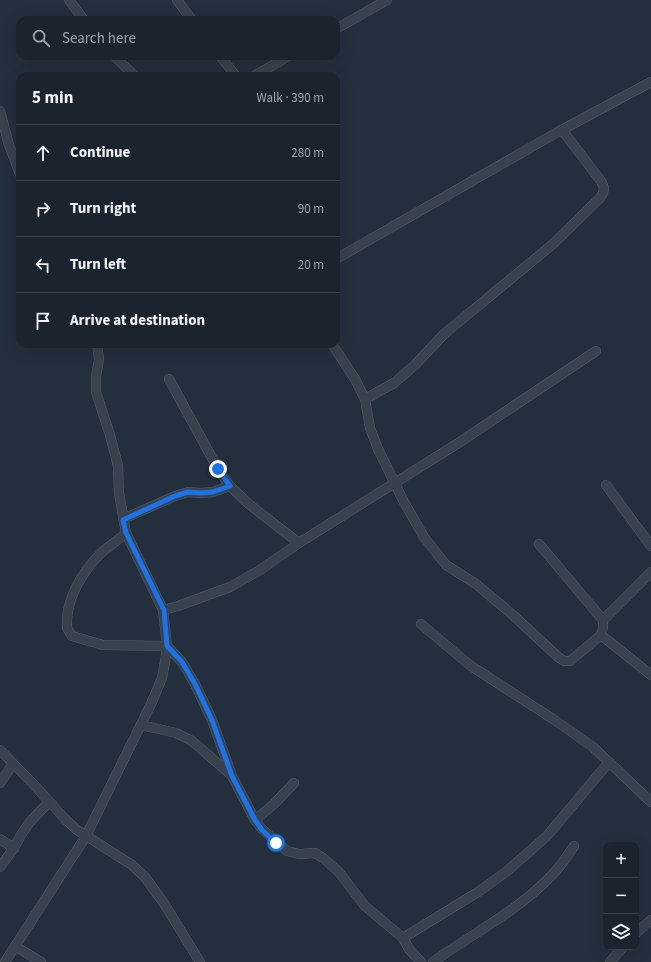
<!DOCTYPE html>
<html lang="en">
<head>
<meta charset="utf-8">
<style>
	:root { --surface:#1b232e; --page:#242b36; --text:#f1f3f6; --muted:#a0a4aa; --line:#39404a }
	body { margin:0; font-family:"Source Sans 3",sans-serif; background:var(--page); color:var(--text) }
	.controls { position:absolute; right:12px; bottom:12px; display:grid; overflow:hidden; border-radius:8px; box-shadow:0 4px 16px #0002 }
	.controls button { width:36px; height:36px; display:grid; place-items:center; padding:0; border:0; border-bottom:1px solid var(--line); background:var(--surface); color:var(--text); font:20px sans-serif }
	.stop { position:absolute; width:12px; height:12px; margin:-9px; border:3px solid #1a73e8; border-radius:50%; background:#fff }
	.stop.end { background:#1a73e8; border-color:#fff; box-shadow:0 1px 4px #0008 }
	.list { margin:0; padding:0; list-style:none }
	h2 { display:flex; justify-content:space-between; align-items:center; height:52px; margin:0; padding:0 16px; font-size:17px }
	h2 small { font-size:13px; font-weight:400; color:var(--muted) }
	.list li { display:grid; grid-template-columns:26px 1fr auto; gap:12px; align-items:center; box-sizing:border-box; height:56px; padding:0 16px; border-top:1px solid var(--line) }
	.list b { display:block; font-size:15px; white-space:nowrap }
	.list em { font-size:13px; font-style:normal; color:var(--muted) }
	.icon { flex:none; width:22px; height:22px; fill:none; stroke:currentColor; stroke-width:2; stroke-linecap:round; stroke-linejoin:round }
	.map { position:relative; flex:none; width:651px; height:962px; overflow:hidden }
	.search { position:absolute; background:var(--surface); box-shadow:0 4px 16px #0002; left:16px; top:16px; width:324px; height:44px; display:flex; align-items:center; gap:10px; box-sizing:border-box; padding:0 14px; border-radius:12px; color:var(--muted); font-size:15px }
	.panel { position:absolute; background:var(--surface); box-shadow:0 4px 16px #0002; left:16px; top:72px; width:324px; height:276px; border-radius:12px }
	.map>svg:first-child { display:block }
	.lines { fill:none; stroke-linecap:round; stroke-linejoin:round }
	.minor-casing { stroke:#565f6c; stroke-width:10 }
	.minor { stroke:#38414e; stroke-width:9 }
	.route { stroke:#1a73e8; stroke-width:5 }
</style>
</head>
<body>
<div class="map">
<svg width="651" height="962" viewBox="0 0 651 962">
	<rect width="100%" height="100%" fill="#242f3e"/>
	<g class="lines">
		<defs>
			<g id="minor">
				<polyline points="69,0 84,20"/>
				<polyline points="177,0 192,20"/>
				<polyline points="336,29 387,0"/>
				<polyline points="114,56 135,76"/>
				<polyline points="220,56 236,76"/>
				<polyline points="254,76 289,56"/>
				<polyline points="0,111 9,145 20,174"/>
				<polyline points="336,259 556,133 651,82"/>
				<polyline points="332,344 355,379 365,399 370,428 378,449 404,502 424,537 446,565 476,584 514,616 558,657 564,661 570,661 601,635"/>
				<polyline points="169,379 218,469 230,486 250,505 299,543"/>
				<polyline points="365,399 394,383 415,365 444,334 553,244 600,198 603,193 604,188 601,181 562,130"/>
				<polyline points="606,485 651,546"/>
				<polyline points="123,519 175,496 188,492 200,493 213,492 230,486"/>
				<path d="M126 533C118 540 109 546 101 553 82 572 65 600 67 628L72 636 103 645 167 646 182 662 195 684 212 720 232 776 255 820 262 829 287 851 299 854 315 853 323 858 338 871 365 906 403 938 409 949 421 962"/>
				<polyline points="539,544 603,620"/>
				<polyline points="651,572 603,620 603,628 601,635 651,675"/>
				<polyline points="163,610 178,606 230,587 260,570 299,543 460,442 596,351"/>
				<polyline points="421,624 453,651 471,666 553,719 593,747 651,802"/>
				<polyline points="141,725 176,733 192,741 230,774"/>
				<polyline points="0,750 37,788 65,819 77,830 132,865 145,877 165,905 200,962"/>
				<polyline points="0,783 13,764"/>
				<polyline points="255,820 274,804 294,783"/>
				<polyline points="0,839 14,848"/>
				<polyline points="0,867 14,848 21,835 29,823 49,802"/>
				<polyline points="636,933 651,920"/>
				<polyline points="403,938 478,892 506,872 522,858 547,836 609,762"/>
				<polyline points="15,946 41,962"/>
				<polyline points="5,962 86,836 151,704 162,678 165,662 167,646 163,610 126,533 119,493 118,466 110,435 96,392 96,377 99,359 97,344"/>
				<path d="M433 962C476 931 526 907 560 866 565 860 569 853 574 846"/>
				<polyline points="610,962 623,947"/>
			</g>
		</defs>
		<use href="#minor" class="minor-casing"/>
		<use href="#minor" class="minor"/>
	</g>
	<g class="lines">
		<polyline class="route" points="218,469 230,486 213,492 200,493 188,492 175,496 123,520 126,533 164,610 167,646 182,662 195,684 212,720 232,776 255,820 262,830 276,843"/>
	</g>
</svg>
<div class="controls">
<button>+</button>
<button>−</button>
<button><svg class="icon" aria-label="layers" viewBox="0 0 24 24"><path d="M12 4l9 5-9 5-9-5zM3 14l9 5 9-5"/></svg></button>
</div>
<div class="stop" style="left:276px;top:843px"></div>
<div class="stop end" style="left:218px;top:469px"></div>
<div class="search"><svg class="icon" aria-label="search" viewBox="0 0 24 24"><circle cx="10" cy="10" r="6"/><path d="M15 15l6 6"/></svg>Search here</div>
<section class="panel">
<h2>5 min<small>Walk · 390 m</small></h2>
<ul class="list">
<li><svg class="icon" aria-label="ahead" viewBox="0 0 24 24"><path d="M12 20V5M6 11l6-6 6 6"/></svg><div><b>Continue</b></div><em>280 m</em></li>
<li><svg class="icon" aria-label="right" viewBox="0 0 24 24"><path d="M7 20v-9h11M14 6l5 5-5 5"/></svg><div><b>Turn right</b></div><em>90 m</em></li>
<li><svg class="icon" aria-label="left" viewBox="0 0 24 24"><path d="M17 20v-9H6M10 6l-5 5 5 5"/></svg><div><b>Turn left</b></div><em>20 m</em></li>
<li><svg class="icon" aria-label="arrive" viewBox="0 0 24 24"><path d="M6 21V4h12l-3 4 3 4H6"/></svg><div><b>Arrive at destination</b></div></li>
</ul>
</section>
</div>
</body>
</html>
